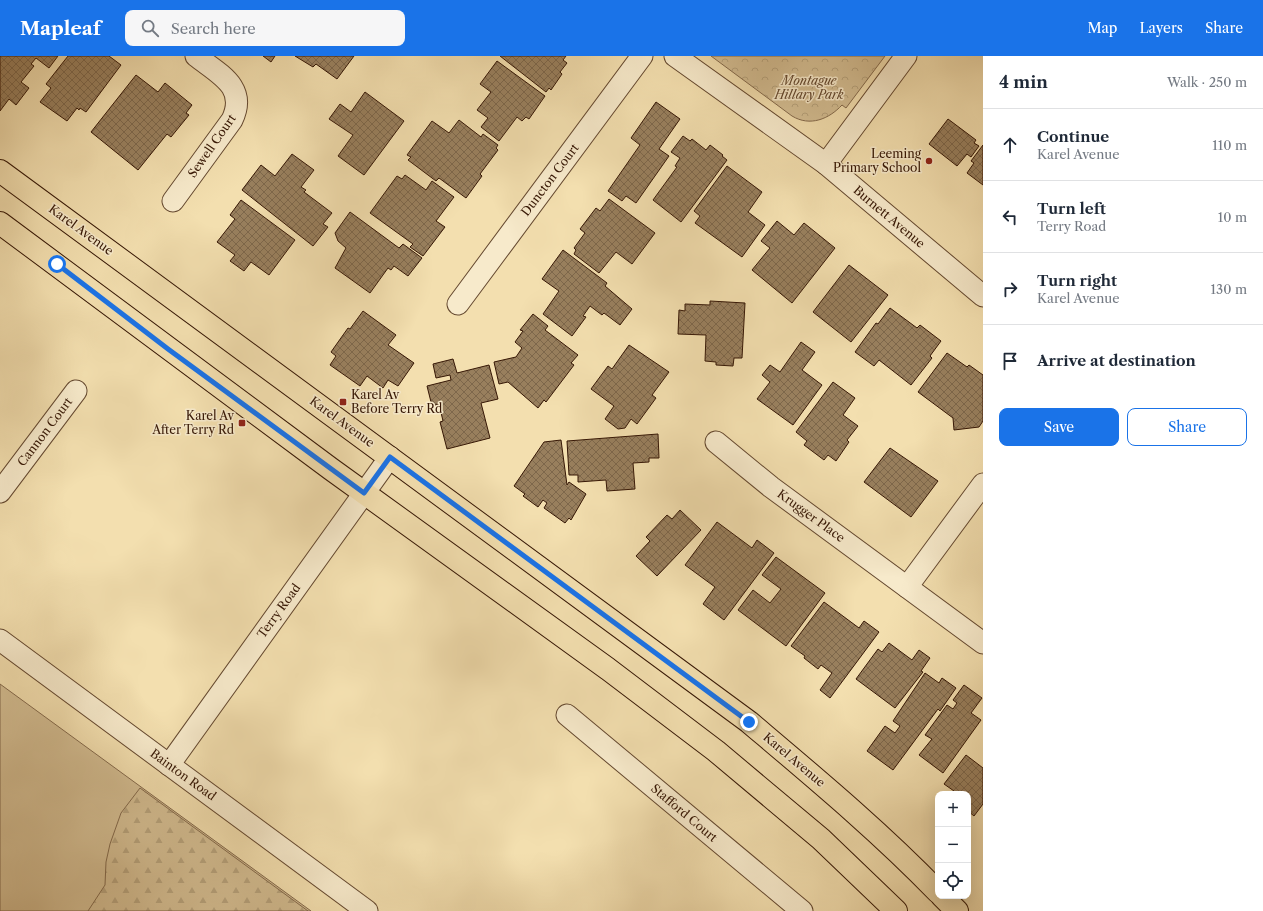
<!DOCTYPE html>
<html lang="en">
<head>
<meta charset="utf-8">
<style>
	:root { --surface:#fff; --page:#f6f6f7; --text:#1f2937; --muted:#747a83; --line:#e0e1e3; --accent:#1a73e8 }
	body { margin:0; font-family:"Libre Caslon Text",serif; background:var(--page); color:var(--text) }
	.controls { position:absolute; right:12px; bottom:12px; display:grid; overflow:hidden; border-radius:8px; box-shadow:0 4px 16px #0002 }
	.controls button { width:36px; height:36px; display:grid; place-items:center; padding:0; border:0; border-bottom:1px solid var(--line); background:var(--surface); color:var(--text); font:20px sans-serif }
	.stop { position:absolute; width:12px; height:12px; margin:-9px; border:3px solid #1a73e8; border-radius:50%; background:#fff }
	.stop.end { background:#1a73e8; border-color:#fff; box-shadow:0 1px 4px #0008 }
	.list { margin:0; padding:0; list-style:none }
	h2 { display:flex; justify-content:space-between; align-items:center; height:52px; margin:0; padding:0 16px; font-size:17px }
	h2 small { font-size:13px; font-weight:400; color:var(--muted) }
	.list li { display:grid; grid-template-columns:26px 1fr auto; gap:12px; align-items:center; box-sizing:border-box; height:72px; padding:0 16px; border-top:1px solid var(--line) }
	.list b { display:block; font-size:15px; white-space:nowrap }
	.list p { margin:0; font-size:13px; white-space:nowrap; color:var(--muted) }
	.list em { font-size:13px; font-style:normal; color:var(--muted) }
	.actions { display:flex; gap:8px; padding:12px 16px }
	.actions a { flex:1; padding:9px 0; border:1px solid var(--accent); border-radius:8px; text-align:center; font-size:14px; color:var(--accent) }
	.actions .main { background:var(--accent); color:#fff }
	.icon { flex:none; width:22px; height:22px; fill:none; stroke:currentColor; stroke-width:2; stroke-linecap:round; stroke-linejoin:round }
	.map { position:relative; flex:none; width:983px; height:855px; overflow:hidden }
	header { display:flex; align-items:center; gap:24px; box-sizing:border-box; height:56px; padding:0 20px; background:var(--accent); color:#fff }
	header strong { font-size:19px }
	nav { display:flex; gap:22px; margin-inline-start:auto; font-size:14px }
	.search { width:280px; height:36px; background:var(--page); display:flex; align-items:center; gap:10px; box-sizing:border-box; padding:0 14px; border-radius:8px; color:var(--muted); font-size:15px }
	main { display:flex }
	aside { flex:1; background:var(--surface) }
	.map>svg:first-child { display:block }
	.grass { fill:#d3bd92; stroke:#846a4c }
	.forest { fill:url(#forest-firs); stroke:#846a4c }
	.park { fill:url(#park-crowns); stroke:#846a4c }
	.building { fill:url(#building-cross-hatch); stroke:#361705 }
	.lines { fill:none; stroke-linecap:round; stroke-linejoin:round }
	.street-casing { stroke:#654930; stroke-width:23 }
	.primary-casing { stroke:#361705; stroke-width:24 }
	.street { stroke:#f7eacb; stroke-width:21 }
	.primary { stroke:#f3dfaf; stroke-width:22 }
	.route { stroke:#1a73e8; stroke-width:5 }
	.poi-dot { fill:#8f2418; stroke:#f7eacb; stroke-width:1.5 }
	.labels { text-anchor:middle; stroke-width:3; stroke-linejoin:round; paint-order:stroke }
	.park-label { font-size:12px; font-style:italic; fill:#65492f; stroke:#f7eacb }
	.street-label { font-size:12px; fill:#361705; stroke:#f7eacb }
	.poi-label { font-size:12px; fill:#361705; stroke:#f7eacb; text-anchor:end }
</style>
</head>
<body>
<header>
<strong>Mapleaf</strong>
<div class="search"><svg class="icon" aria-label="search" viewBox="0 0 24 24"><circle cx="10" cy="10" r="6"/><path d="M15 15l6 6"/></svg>Search here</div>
<nav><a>Map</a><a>Layers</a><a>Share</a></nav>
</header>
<main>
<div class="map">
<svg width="983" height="855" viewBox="0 0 983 855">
	<defs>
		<pattern id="forest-firs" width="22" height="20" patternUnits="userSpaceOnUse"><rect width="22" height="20" fill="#d3bd92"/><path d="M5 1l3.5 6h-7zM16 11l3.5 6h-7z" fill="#b6a27c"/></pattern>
		<pattern id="park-crowns" width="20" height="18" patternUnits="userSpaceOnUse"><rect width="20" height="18" fill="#d3bd92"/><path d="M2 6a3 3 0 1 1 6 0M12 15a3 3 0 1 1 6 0" fill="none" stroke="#b6a27c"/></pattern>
		<pattern id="building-cross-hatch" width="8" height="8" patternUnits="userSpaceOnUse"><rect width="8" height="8" fill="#987f5d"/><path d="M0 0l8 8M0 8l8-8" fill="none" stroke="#7d674b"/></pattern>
	</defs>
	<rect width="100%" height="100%" fill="#f3dfaf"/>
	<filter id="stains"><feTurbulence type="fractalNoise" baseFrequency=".005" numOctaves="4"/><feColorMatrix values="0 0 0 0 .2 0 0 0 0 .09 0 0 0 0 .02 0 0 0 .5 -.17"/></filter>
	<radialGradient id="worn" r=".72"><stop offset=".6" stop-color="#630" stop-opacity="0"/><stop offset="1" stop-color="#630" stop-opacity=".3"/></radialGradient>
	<polygon class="grass" points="0,628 311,855 0,855"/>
	<polygon class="forest" points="140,732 308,855 88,855 105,829 106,806 110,788 121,757"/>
	<path class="park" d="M711 0H885L846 52 842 49C829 63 810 71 792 60Z"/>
	<g class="building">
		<polygon points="0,0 58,0 49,12 36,2 31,8 34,10 21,26 29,32 16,49 9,43 0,55"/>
		<polygon points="68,0 109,0 121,9 86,56 80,52 79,54 77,52 67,65 40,46 51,32 46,28"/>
		<polygon points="263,0 275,0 271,6"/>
		<polygon points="295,0 354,0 337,23 316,8 313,11"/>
		<polygon points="500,0 566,0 563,4 567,7 560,16 562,18 551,34 549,32 546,36"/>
		<polygon points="497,5 545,40 529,63 526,61 522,65 517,61 499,85 481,71 488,62 477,54 491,36 480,28"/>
		<polygon points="136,19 158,36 165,27 192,49 186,57 189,59 171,81 167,78 138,114 91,76"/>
		<polygon points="365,36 404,65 364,119 338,100 353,79 329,63 340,48 351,56"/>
		<polygon points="656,46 680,63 659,93 669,100 636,147 626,140 622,145 608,135 640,89 631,82"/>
		<polygon points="948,63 976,84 974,87 979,90 971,101 967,98 957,110 929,88"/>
		<polygon points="459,64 481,81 483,78 498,89 496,92 498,94 480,118 482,120 466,142 439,122 436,125 408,104 411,101 407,99 432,65 449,77"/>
		<polygon points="683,80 690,85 692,83 706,94 710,89 723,99 722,100 727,104 681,166 653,144 677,111 675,110 680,102 671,96"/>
		<polygon points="983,89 983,129 967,117 974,107 971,105"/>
		<polygon points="292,98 314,114 301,131 306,134 304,136 332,157 323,168 328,171 313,190 242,134 261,109 275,120"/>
		<polygon points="727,110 762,136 748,156 765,169 742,201 695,167 700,160 694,155"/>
		<polygon points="405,119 426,134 432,125 454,141 436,165 445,171 423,200 410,191 413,188 370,157 397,120 402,123"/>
		<polygon points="609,143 655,177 632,208 616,196 599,217 574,198 576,194 574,192 585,177 580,173 596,152 600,155"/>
		<polygon points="241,144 295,184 269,219 251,206 244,215 230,205 235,199 217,186 235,163 230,159"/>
		<polygon points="350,156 399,192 403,188 422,202 408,220 394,210 391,214 388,212 370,237 335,212 346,192 338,185 335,177"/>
		<polygon points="777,165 794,179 804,167 835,192 792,247 752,214 770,192 761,185"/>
		<polygon points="563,194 607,227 605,230 632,253 620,269 604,257 602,259 590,250 583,260 586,261 572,280 543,258 559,235 542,223"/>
		<polygon points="849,209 888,239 851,286 813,256"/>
		<polygon points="710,245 745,247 742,302 734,302 733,310 716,309 716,306 705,305 706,279 678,278 679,254 685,255 685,248 710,249"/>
		<polygon points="890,252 917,272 920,269 941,285 930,300 932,302 911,329 879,304 874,310 855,296 876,267 878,268"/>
		<polygon points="363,255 396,279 388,289 414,307 398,330 388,324 383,332 367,320 360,330 330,309 336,300 331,296 348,272 350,273"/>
		<polygon points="533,258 548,270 545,274 578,299 571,307 574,309 546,346 544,344 538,352 508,326 499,328 494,306 516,301 522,292 515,286 523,275 520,274"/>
		<polygon points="801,286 815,296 802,314 822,329 793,369 757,343 770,326 762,319 770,309 780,316"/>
		<polygon points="629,289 669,316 652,339 656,342 637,368 631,363 625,372 618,373 605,363 614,350 591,333 608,310 612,313"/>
		<polygon points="947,297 967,311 969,309 983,319 983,365 979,371 954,374 953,362 918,336"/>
		<polygon points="453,303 457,317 489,309 498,343 481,347 490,382 447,393 440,366 443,365 439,348 432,350 427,330 451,324 450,319 436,322 433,308"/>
		<polygon points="833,326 855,342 843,359 858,370 847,384 849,386 836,405 828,399 824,404 804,389 807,385 796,376"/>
		<polygon points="658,378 659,402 649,402 649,406 633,407 635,433 607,435 606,424 578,426 578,419 569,419 567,385"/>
		<polygon points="561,384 567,429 569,426 586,438 571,464 569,462 565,467 544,452 547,447 543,444 538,451 523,440 525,438 514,430 544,386"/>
		<polygon points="890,392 938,425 911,461 864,426"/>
		<polygon points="680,454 701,474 657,520 636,500 650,485 646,481 667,459 672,463"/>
		<polygon points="717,466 752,492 757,484 774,497 724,564 703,548 715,531 685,509"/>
		<polygon points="776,501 825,537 786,590 738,554 753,534 770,547 781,533 762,519"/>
		<polygon points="824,546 859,572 864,565 879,576 830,642 820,634 832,617 821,609 818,613 804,602 805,600 791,590"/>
		<polygon points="889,587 912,604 919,594 930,602 921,615 923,616 895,652 856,623 878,593 882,596"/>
		<polygon points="925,617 939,627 942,622 956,632 940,655 938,653 893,714 867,695 885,670 895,677 900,670 893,665"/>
		<polygon points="964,629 982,642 971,657 981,664 943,717 919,699 932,683 925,679 947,649 953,653 957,647 953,644"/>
		<polygon points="966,699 983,712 983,748 974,760 968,755 968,738 952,738 954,735 944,728"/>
	</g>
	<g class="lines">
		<defs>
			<g id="street">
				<polyline points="675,0 826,108 983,240"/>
				<polyline points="826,108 906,0"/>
				<path d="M173 145 232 64C248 31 219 18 196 0"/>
				<polyline points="458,248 642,0"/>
				<polyline points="716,386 771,431 983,587"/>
				<polyline points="0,436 76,335"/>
				<polyline points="907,531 983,428"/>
				<polyline points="0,584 367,855"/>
				<polyline points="567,659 802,855"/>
				<polyline points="169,709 390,401"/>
			</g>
			<g id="primary">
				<path d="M0 115 749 666C814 721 879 775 938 836"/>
				<polyline points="0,167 331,413 608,613 716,695 821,783 896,855"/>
				<polyline points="942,840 957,855"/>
			</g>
		</defs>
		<use href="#street" class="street-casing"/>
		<use href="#primary" class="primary-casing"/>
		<use href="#street" class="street"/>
		<use href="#primary" class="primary"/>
	</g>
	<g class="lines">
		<polyline class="route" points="57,208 168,293 364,437 390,401 749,666"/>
	</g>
	<g class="poi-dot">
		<circle cx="929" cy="105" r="4"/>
		<rect x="339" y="342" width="8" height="8" rx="2"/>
		<rect x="238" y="363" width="8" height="8" rx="2"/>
	</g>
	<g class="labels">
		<g class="park-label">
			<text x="809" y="29">Montague<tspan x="809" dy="14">Hillary Park</tspan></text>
		</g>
		<g class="street-label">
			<text transform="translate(212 90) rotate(-55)" y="4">Sewell Court</text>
			<text transform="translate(550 124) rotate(-53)" y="4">Duncton Court</text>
			<text transform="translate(889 161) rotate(40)" y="4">Burnett Avenue</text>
			<text transform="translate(81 174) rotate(36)" y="4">Karel Avenue</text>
			<text transform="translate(342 366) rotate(36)" y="4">Karel Avenue</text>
			<text transform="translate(45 376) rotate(-53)" y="4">Cannon Court</text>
			<text transform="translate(811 460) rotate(36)" y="4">Krugger Place</text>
			<text transform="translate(279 555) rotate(-54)" y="4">Terry Road</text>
			<text transform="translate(794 704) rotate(40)" y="4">Karel Avenue</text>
			<text transform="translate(183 719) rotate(36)" y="4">Bainton Road</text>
			<text transform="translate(684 757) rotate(40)" y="4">Stafford Court</text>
		</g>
		<g class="poi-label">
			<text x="921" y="102">Leeming<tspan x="921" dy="14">Primary School</tspan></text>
			<text x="351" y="343" text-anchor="start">Karel Av<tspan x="351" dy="14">Before Terry Rd</tspan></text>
			<text x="234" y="364">Karel Av<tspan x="234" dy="14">After Terry Rd</tspan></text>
		</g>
	</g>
	<rect width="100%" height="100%" filter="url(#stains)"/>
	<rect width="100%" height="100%" fill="url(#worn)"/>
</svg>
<div class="controls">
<button>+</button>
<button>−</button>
<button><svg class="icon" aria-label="locate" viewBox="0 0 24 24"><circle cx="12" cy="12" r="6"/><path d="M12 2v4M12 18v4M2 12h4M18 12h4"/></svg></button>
</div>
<div class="stop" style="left:57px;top:208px"></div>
<div class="stop end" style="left:749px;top:666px"></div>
</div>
<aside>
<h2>4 min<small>Walk · 250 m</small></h2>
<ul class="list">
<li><svg class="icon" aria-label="ahead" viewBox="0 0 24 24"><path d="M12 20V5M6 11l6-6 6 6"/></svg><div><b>Continue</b><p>Karel Avenue</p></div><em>110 m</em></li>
<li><svg class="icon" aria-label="left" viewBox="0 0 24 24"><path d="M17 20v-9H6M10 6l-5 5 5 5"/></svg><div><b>Turn left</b><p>Terry Road</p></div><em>10 m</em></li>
<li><svg class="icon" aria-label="right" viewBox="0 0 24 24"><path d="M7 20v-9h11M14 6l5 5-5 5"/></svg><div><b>Turn right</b><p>Karel Avenue</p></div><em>130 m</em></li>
<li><svg class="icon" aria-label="arrive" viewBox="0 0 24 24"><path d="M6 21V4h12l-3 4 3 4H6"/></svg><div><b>Arrive at destination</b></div></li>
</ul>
<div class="actions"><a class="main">Save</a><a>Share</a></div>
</aside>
</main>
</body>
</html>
